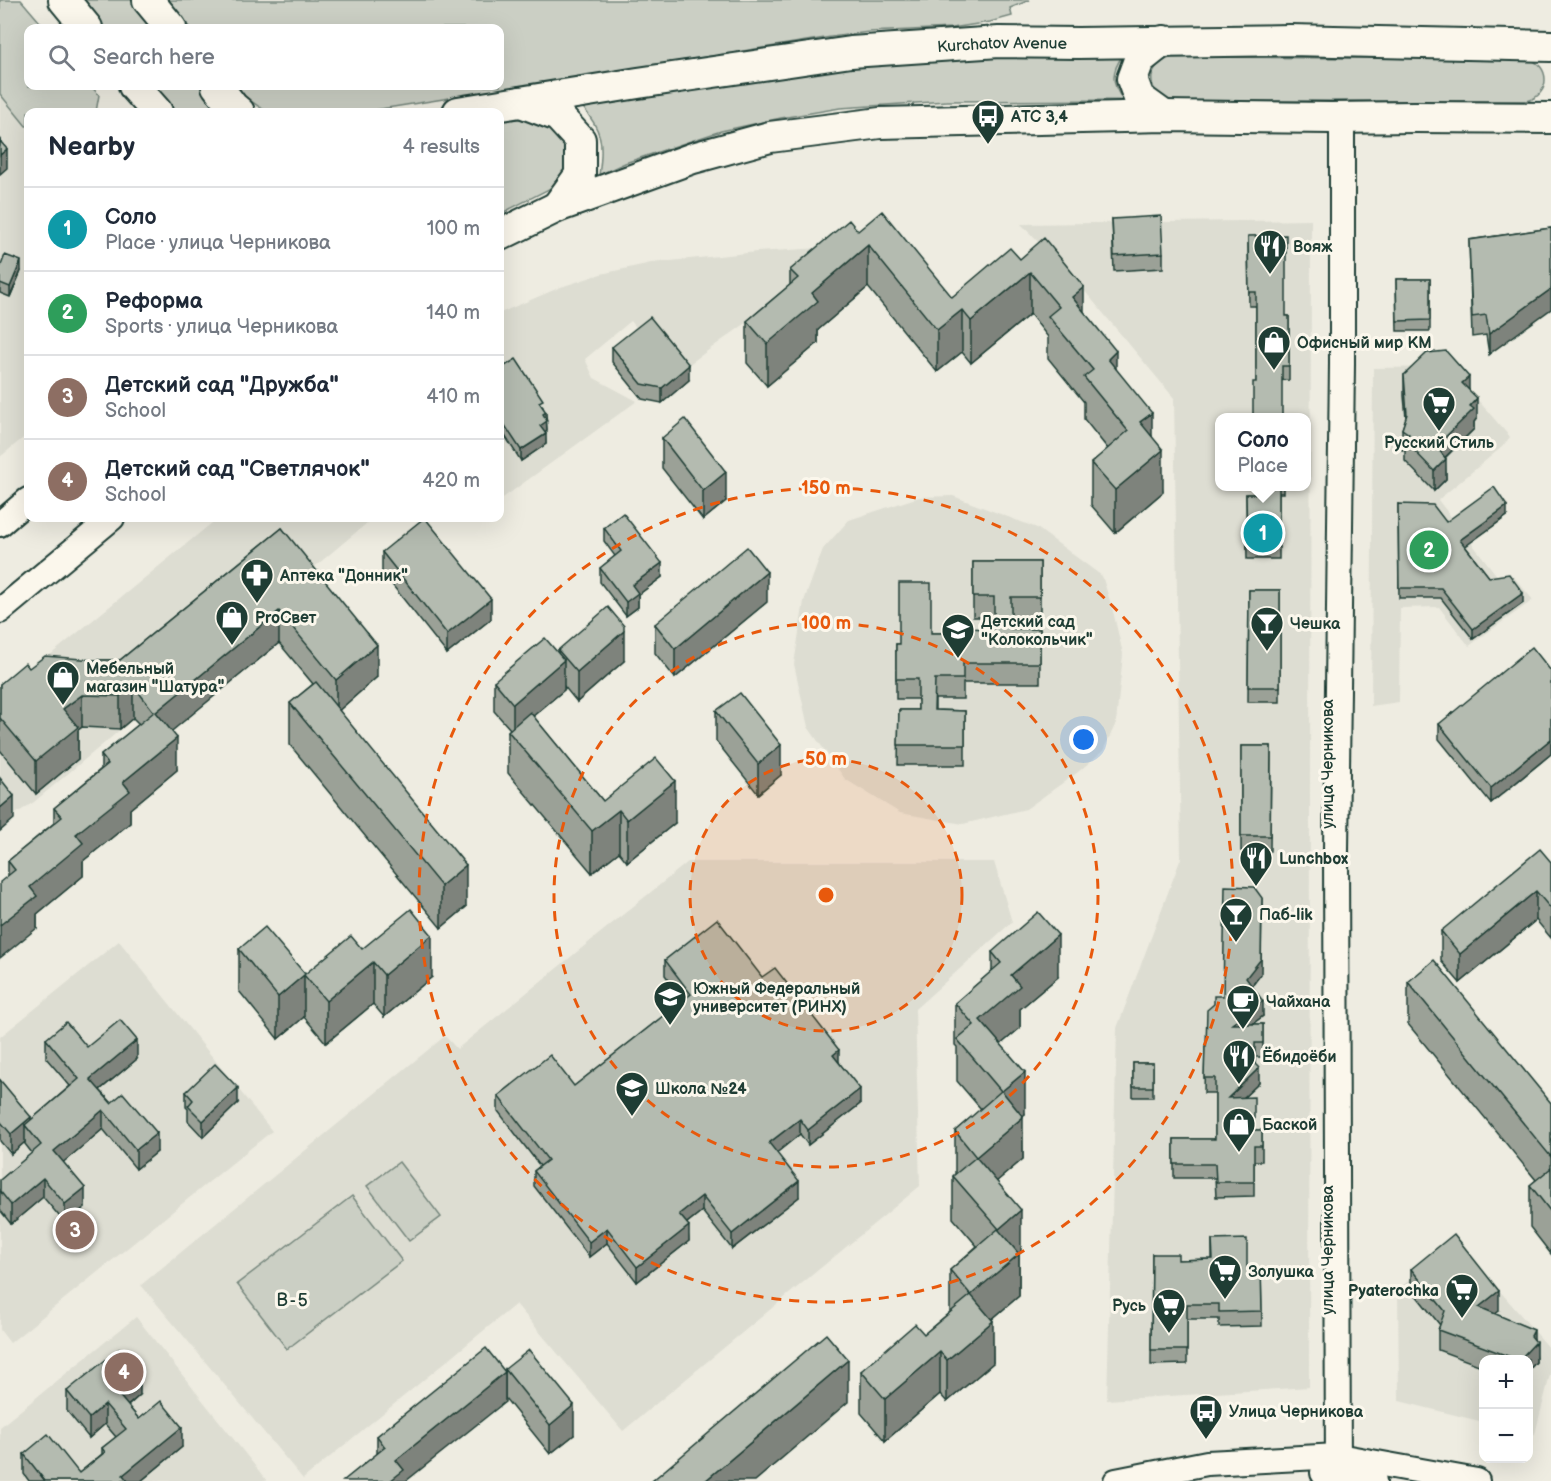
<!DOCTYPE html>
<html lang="en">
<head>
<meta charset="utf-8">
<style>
	:root { --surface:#fff; --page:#f2f2f3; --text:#1f2937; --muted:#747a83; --line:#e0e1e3; --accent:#0f766e }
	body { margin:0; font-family:"Balsamiq Sans",sans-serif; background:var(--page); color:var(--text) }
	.controls { position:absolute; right:18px; bottom:18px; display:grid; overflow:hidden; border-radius:12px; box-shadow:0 6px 24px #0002 }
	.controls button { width:54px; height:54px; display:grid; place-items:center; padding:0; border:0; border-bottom:2px solid var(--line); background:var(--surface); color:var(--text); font:30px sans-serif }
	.you { position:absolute; left:1084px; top:740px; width:21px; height:21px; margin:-15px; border:4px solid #fff; border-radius:50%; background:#1a73e8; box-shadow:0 0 0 9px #1a73e833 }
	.badge { display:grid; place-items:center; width:39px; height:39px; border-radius:50%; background:var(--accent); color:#fff; font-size:20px; font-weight:700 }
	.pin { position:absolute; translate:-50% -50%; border:3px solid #fff; box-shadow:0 2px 6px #0006 }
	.popup { position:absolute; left:1215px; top:413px; width:96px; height:78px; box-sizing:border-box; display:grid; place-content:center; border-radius:12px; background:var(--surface); filter:drop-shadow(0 2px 4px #0005); font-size:20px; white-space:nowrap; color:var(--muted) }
	.popup b { font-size:22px; color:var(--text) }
	.popup::after { content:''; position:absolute; left:50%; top:100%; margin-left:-12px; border:12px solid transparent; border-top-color:var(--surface) }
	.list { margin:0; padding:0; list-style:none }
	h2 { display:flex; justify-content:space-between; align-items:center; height:78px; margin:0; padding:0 24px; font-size:26px }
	h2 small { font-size:20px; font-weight:400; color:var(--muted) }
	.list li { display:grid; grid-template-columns:39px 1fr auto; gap:18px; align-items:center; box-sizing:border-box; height:84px; padding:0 24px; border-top:2px solid var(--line) }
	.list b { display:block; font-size:22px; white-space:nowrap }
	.list p { margin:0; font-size:20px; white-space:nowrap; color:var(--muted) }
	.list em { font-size:20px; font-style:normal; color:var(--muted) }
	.icon { flex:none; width:33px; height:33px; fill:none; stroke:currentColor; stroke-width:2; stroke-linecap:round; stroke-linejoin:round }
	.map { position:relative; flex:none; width:1551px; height:1481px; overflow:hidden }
	.search { position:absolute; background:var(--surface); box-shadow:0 6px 24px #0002; left:24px; top:24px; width:480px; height:66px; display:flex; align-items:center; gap:15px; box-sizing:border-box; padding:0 21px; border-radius:12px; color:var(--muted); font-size:22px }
	.panel { position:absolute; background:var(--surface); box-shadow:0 6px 24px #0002; left:24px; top:108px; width:480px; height:414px; border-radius:12px }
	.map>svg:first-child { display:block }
	.built { fill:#ddddd2; fill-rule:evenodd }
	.green { fill:#cbcfc4; stroke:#75867c; stroke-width:1.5 }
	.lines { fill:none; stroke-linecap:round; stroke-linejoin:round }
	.minor-casing { stroke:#1f3d34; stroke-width:28 }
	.major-casing { stroke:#1f3d34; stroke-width:34 }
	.minor { stroke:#fbf7ec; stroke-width:24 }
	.major { stroke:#fbf7ec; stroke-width:30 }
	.wall { fill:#9ba197; stroke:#1f3d34; stroke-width:1.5 }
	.shaded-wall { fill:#7e837b; stroke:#1f3d34; stroke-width:1.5 }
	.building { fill:#b4bbb0; stroke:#1f3d34; stroke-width:1.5 }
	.ring { fill:none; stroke:#e8590c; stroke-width:3; stroke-dasharray:10 8 }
	.labels { text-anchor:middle; stroke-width:6; stroke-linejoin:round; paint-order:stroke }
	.street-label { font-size:16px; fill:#1f3d34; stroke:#fbf7ec }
	.poi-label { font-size:16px; font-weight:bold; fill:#1f3d34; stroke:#fbf7ec; text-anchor:start }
	.neighbourhood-label { font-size:18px; letter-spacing:1.5px; fill:#1f3d34; stroke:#fbf7ec }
	.centre { fill:#e8590c; stroke:#fbf7ec; stroke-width:3 }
	.ring-label { font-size:18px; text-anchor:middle; font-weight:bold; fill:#e8590c; stroke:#fbf7ec; stroke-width:6; stroke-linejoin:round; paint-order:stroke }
</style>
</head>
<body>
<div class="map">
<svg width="1551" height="1481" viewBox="0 0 1551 1481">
	<rect width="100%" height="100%" fill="#eeece1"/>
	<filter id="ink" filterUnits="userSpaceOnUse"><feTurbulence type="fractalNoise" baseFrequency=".0167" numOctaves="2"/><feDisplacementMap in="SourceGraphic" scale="12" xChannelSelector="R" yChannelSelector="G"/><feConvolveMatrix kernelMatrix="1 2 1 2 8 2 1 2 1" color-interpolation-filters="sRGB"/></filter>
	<g filter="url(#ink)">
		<g class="built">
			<polygon points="0,44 28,86 28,434 0,457"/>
			<path d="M1311 220 1309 1387 1107 1400 1117 1028 1181 858 1174 398 1083 289 1021 224ZM1220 418H1306V486H1220Z"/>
			<polygon points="853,246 674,375 631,321 585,359 594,378 637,401 500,500 500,313 561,287 601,274 651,263 757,252"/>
			<polygon points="1449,367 1510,437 1502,447 1438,500 1498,577 1514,577 1533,600 1469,646 1439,607 1400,608 1399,702 1371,706 1373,368"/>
			<polygon points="953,496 1037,528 1102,576 1112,607 1123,654 1116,723 1103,751 1078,772 1026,809 963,824 900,813 845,779 808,727 794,664 804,601 823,549 849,520 919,497"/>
			<polygon points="218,518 373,518 34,802 0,824 0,696"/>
			<polygon points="688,862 994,862 1012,922 915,1009 920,1186 623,1431 516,1304 303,1479 141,1285 445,1036 457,1049"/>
			<polygon points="119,941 272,1131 10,1343 0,1330 0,1037"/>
			<polygon points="1458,1243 1551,1350 1551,1371 1535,1434 1529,1433 1528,1360 1484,1360 1483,1422 1399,1401 1398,1289"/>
			<polygon points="136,1317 267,1481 0,1481 0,1427"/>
		</g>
		<g class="green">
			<polygon points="0,0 21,0 45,28 28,28 28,86 91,86 99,95 96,112 28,112 28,126 26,126 0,94"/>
			<polygon points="68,0 140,0 163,28 92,28"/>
			<polygon points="167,0 1030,0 1010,8 1012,16 990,22 952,28 869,32 831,37 362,112 267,112 245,97 236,86 500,86 500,28 190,28"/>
			<path d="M1123 55C1111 72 1111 83 1123 100L947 101 840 108 781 118 721 131 625 163 599 175C604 143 602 130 581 105L879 61 992 57Z"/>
			<path d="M1173 57 1527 59C1551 64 1551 95 1527 101H1174C1145 96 1144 64 1173 57Z"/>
			<polygon points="138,86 209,86 231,112 160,112"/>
			<polygon points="524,118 538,119 562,136 567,151 566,165 560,179 549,189 500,214 500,121"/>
			<polygon points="399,1162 441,1217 409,1241 367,1186"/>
			<polygon points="352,1196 402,1261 287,1349 237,1284"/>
		</g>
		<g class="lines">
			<defs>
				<g id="minor">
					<polyline points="0,524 28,500"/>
					<polyline points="0,611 112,518"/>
					<polyline points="1323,1473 1338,1474 1374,1481"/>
					<polyline points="1116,1481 1207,1463 1338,1456 1477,1481"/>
					<polyline points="1338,1481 1336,851 1342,364 1342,118"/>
				</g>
				<g id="major">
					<polyline points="64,0 87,28"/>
					<polyline points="148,0 171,28"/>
					<polyline points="1163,41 1139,60 1132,79 1139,98 1164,116"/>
					<polyline points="134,86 157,112"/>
					<polyline points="217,86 233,107 239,112"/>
					<polyline points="521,102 558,116 580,140 580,175 557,207"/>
					<path id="s1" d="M458 112 638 83 851 52 999 42 1078 43 1290 40 1551 46"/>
					<polyline points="500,235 557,207 693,158 770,137 880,123 1164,116 1331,118 1415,117 1551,118"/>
				</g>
			</defs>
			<use href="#minor" class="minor-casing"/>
			<use href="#major" class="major-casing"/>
			<use href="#minor" class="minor"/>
			<use href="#major" class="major"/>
		</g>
		<g class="wall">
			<polygon points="1112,219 1163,253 1163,268 1114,271"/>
			<polygon points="1551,228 1489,354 1486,335 1472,337 1469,240"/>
			<polygon points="858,231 952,297 1020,259 1084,312 1116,369 1152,436 1163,492 1115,533 1091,505 1091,463 1108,449 1084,419 1084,402 1048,358 1048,337 1030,314 971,363 962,352 937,372 868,287 818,330 818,343 767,386 747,363 747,321 790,285 790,270"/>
			<polygon points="1248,236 1286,316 1289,316 1289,380 1256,382 1256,306 1249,306"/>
			<polygon points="0,268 21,271 10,297 0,293"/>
			<polygon points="1396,279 1430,279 1430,331 1397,331"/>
			<polygon points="612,347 689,380 662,403 642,399 612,362"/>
			<polygon points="500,369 543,407 546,419 547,431 545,433 546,444 521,461 500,428"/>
			<polygon points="1404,375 1469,390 1477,418 1474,422 1474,429 1445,458 1446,479 1434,491 1405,461 1405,451 1402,450 1402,429 1406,418 1404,396"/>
			<polygon points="662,438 726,501 703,520 662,468"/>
			<polygon points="1255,486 1283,486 1283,493 1279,493 1279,559 1247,559 1246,494 1255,494"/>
			<polygon points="1398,504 1446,522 1507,516 1465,546 1489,577 1523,603 1473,639 1441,598 1399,598"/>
			<polygon points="282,528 377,677 339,710 466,907 441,928 290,745 290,703 313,684 279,643 171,731 177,770 130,809 130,823 83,861 83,876 37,914 37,928 8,876 8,861 54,823 54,808 101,769 101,755 139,724 133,718 120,729 82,727 78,730 78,759 36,794 0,750 0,684 29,668 94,660 120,660"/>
			<polygon points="604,528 662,577 638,595 638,607 626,616 600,582 600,568 615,556 604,541"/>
			<polygon points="382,552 491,619 447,654 382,572"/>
			<polygon points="973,562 1040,562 1040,617 1011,617 1011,629 1040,629 1040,683 963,683 963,699 935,699 935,710 965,711 965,765 898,765 899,710 918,710 918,699 896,699 896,644 899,644 931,633 964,633 994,629 994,617 973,617"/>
			<polygon points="1249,590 1280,590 1280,702 1248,702"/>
			<polygon points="767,602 675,678 655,653 655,624"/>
			<polygon points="558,650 624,661 577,702 564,686 564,690 533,716 603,801 675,823 627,862 619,852 592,873 508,773 508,731 510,729 494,711 494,681 558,653"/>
			<polygon points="1551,671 1551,754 1491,803 1439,739 1439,724"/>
			<polygon points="716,711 781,775 758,794 716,741"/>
			<polygon points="1241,746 1271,746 1270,851 1241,851"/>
			<polygon points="1551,862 1551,938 1536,920 1460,983 1441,961 1441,931"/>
			<polygon points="239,949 305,974 362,949 432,977 384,1017 373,1004 326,1043 304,1017 278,1039 239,991"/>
			<polygon points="992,952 1058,977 1020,1009 1020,1028 1001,1044 1025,1114 1022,1116 1023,1159 997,1181 1021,1252 1019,1254 1019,1296 992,1319 993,1363 947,1402 940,1394 885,1441 861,1413 861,1371 924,1334 950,1312 950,1270 977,1246 953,1218 953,1176 955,1174 955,1131 981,1109 957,1081 957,1047 955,1045 955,1003 992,971"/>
			<polygon points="665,960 762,977 839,1062 860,1104 808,1145 800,1134 776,1153 799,1197 732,1249 702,1211 687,1223 689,1241 637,1282 607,1243 589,1257 534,1186 534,1171 540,1166 498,1111 498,1096 574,1086 684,1000 665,975"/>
			<polygon points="1261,974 1252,986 1263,1016 1252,1024 1263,1024 1263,1057 1255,1057 1255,1064 1259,1083 1244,1097 1254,1130 1262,1130 1262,1161 1254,1161 1254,1196 1216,1197 1215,1178 1174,1178 1174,1139 1215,1139 1215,1093 1204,1093 1205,1046 1206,1046 1223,996"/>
			<polygon points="1408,982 1551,1103 1551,1254 1530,1227 1530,1185 1536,1180 1408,1024"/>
			<polygon points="46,1039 137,1059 100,1090 157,1152 136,1169 103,1129 63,1162 85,1207 65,1223 43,1197 11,1224 0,1210 0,1180 32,1153 25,1144 25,1142 11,1154 0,1141 0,1080 31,1120 70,1086 46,1058"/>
			<rect x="1133" y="1063" width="20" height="34"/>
			<polygon points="186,1092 238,1103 203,1137 188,1121 188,1109 186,1107"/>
			<polygon points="1212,1240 1247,1267 1261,1267 1262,1326 1219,1327 1219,1319 1187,1319 1187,1364 1151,1365 1152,1254 1178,1260 1212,1259"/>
			<polygon points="1411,1269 1499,1311 1495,1314 1534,1339 1536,1362 1528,1371 1528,1359 1484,1359 1484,1367 1438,1350 1438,1330 1440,1325 1411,1289"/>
			<polygon points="505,1369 574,1435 550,1454 505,1398"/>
			<polygon points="67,1391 140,1395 128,1406 139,1419 182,1447 141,1481 29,1481 24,1474 24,1454 79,1473 102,1454 102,1448 116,1437 105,1424 89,1438 67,1411"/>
			<polygon points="505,1402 377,1454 377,1436"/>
		</g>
		<g class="shaded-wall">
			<polygon points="1,140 1,154 7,149 7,168 0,174 0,141"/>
			<polygon points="868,245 868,287 818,330 818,343 767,386 767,344 812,293"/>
			<polygon points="21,261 21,271 10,297 10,287"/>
			<polygon points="1030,272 1030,314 971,363 971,321"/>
			<polygon points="1084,287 1084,329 1072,297"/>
			<polygon points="1551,289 1551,309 1489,354 1489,334"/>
			<polygon points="962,310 962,352 937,372 937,330"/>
			<polygon points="1116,351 1116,393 1108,359"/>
			<polygon points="689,365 689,380 662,403 662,388"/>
			<polygon points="1469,377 1469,397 1462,383"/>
			<polygon points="1477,398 1477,418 1474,422 1474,429 1436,466 1436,446"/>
			<polygon points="546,412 547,431 540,436 540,426 543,414"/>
			<polygon points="1152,413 1152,455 1140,422"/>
			<polygon points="546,434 546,444 521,461 521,450"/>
			<polygon points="1163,450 1163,492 1115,533 1115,490"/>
			<polygon points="1446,459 1446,479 1434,491 1434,471"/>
			<polygon points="726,472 726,501 703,520 703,491"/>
			<polygon points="1507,506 1507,516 1460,550 1460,540"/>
			<polygon points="662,563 662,577 638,595 638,607 626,616 626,602 632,585"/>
			<polygon points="767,572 767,602 675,678 675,649"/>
			<polygon points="1523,593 1523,603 1473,639 1473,629"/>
			<polygon points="491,599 491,619 447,654 447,634"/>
			<polygon points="279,611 279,643 156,744 156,712"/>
			<polygon points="624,631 624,661 577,702 577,672"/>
			<polygon points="377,645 377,677 336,713 336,680"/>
			<polygon points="564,660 564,690 513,733 513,704"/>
			<polygon points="133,685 133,718 120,729 120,696"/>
			<polygon points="82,695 82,727 78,730 78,759 36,794 36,761 63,709"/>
			<polygon points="177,738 177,770 130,809 130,823 83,861 83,876 37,914 37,928 0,958 0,925 30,887 123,782"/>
			<polygon points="1551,739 1551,754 1491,803 1491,788"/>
			<polygon points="781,745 781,775 758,794 758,764"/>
			<polygon points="675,781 675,823 627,862 627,820"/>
			<polygon points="14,796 14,819 0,831 0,808"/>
			<polygon points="619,810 619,852 592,873 592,831"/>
			<polygon points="466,865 466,907 441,928 441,886"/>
			<polygon points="1536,891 1536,920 1460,983 1460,954"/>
			<polygon points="1262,898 1261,974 1246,993 1246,978"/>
			<polygon points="432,935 432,977 384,1017 384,975"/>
			<polygon points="1058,935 1058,977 1020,1009 1020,1028 980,1062 980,1020 1011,975"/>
			<polygon points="373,962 373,1004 326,1043 326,1001"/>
			<polygon points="304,975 304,1017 278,1039 278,997"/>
			<polygon points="1263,1001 1263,1016 1232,1039 1232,1024"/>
			<polygon points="137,1040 137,1059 90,1098 90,1079"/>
			<polygon points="839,1050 839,1065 833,1055"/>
			<polygon points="1259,1068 1259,1083 1228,1112 1228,1098"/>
			<polygon points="1025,1072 1025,1114 1002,1134 1002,1091"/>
			<polygon points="238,1088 238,1103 203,1137 203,1121"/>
			<polygon points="860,1089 860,1104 808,1145 808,1130"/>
			<polygon points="103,1110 103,1129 54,1170 54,1151"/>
			<polygon points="31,1117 31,1132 25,1125 25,1142 11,1154 11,1134"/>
			<polygon points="1023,1117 1023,1159 976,1199 976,1157"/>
			<polygon points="800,1119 800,1134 769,1159 769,1143"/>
			<polygon points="157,1133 157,1152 136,1169 136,1150"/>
			<polygon points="43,1178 43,1197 11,1224 11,1205"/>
			<polygon points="799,1181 799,1197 732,1249 732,1234"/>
			<polygon points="85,1188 85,1207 65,1223 65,1204"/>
			<polygon points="702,1196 702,1211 679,1229 679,1214"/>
			<polygon points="1021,1210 1021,1252 1004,1267 1019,1254 1019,1296 971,1337 971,1295 999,1229"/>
			<polygon points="689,1226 689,1241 637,1282 637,1267"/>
			<polygon points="607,1228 607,1243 589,1257 589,1242"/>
			<polygon points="1499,1291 1499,1311 1479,1327 1479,1307"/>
			<polygon points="993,1321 993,1363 947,1402 947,1360"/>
			<polygon points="1534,1330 1534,1345 1536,1342 1536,1362 1528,1371 1528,1359 1520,1359"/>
			<polygon points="940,1352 940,1394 885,1441 885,1399"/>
			<polygon points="848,1360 848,1402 755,1481 705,1481"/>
			<polygon points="505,1372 505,1402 406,1481 390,1481 396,1460"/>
			<polygon points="140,1375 140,1395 118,1414 118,1394"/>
			<polygon points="105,1404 105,1424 89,1438 89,1418"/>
			<polygon points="574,1405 574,1435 550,1454 550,1425"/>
			<polygon points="182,1427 182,1447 141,1481 123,1481 123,1475"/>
		</g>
		<g class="building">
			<polygon points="0,139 1,140 0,141 7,149 0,155"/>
			<polygon points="882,211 952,297 1010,248 1020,259 1044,238 1084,287 1072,297 1116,351 1108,359 1152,413 1140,422 1163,450 1115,490 1091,463 1128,431 1084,377 1093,370 1048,316 1059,307 1030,272 971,321 962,310 937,330 868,245 812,293 818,301 767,344 747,321 798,278 790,270 849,220 858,231"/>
			<polygon points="1161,216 1163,253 1114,256 1112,219"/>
			<polygon points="1551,228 1551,289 1489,334 1486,315 1472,317 1469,240"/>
			<polygon points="1286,235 1286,316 1289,316 1289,366 1282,366 1282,417 1253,417 1253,382 1256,382 1256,292 1249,292 1248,236"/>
			<polygon points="5,255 21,261 10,287 0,283 0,268"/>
			<polygon points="1396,279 1430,279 1430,320 1397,321"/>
			<polygon points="650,317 689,365 662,388 642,384 612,347"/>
			<polygon points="1446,351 1469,377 1462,383 1477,398 1470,406 1474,409 1436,446 1446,459 1434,471 1405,441 1409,434 1402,429 1407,414 1404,375 1427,353"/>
			<polygon points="516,359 543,400 539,402 546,412 543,414 547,421 540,426 546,434 521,450 500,418 500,369"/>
			<polygon points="685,419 726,472 703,491 662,438"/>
			<polygon points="1255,486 1279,486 1279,545 1247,546 1246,494 1255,494"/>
			<polygon points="1494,487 1507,506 1460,540 1489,577 1509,574 1523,593 1473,629 1441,588 1399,588 1398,504 1433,505 1446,522"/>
			<polygon points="623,513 662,563 632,585 638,593 626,602 600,568 621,551 604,528"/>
			<polygon points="424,518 425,518 491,599 447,634 382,552"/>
			<polygon points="282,528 377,645 336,680 279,611 156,712 177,738 123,782 130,791 76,834 83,843 30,887 37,896 0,925 0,882 15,870 8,861 62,817 54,808 108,764 101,755 154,712 133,685 120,696 82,695 63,709 78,727 36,761 0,718 0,684 25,663 29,668 45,656 94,660 120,660"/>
			<polygon points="747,547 767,572 675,649 655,624"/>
			<polygon points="973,562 1040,562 1040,597 1011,597 1011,629 1040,629 1040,663 963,663 963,679 935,679 934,710 965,711 965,745 898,745 899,710 918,710 918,679 896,679 896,644 899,644 899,583 931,583 931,633 964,633 964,628 994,629 994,597 973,597"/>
			<polygon points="1249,590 1280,590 1280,687 1248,687"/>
			<polygon points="608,607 624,626 624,631 577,672 558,650"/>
			<polygon points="545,638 564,660 513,704 494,681"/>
			<polygon points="1532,647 1551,671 1551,739 1491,788 1439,724"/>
			<polygon points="316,682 466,865 441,886 290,703"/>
			<polygon points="740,693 781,745 758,764 716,711"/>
			<polygon points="530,712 603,801 656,758 675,781 627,820 619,810 592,831 508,731"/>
			<polygon points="1241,746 1271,746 1270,836 1241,836"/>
			<polygon points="0,778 14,796 0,808"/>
			<polygon points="1540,849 1551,862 1551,909 1536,891 1460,954 1441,931"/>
			<polygon points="1225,886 1254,887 1262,898 1261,959 1246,978 1263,1001 1232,1024 1263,1024 1263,1043 1255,1043 1255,1064 1259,1068 1228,1098 1254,1097 1254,1130 1262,1130 1262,1146 1254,1146 1254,1182 1216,1182 1215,1164 1174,1164 1174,1139 1215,1139 1215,1078 1204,1078 1205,1046 1206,1046 1207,1010 1214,1004 1214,996 1223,996"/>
			<polygon points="411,909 432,935 384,975 373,962 326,1001 304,975 278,997 239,949 265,927 305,974 351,936 362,949"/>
			<polygon points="1038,912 1058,935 1011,975 1020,986 980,1020 1025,1072 1002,1091 1023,1117 976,1157 955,1131 1001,1091 957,1039 974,1025 955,1003 1001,963 992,952"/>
			<polygon points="717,919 762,977 775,968 839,1050 833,1055 860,1089 808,1130 800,1119 769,1143 799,1181 732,1234 702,1196 679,1214 689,1226 637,1267 607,1228 589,1242 534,1171 548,1160 498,1096 550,1055 574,1086 691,994 665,960"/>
			<polygon points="1434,960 1551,1103 1551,1157 1408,982"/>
			<polygon points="120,1020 137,1040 90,1079 111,1103 123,1093 157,1133 136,1150 103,1110 54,1151 85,1188 65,1204 43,1178 11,1205 0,1191 0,1180 41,1145 25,1125 79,1079 46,1039 66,1022 87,1047"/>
			<rect x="1133" y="1063" width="20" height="24"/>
			<polygon points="215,1064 238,1088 203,1121 188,1106 193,1100 186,1092"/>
			<polygon points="0,1080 31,1117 11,1134 0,1121"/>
			<polygon points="976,1157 1021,1210 999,1229 953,1176"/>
			<polygon points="1551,1168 1551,1212 1530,1185"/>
			<polygon points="998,1229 1019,1254 971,1295 950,1270"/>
			<polygon points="1454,1234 1499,1291 1479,1307 1534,1330 1531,1336 1536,1342 1520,1359 1516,1359 1438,1330 1445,1311 1411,1269"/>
			<polygon points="1247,1239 1247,1267 1261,1267 1262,1311 1219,1312 1219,1304 1187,1304 1187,1350 1151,1350 1152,1254 1178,1254 1178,1260 1213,1259 1212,1240"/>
			<polygon points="971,1295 993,1321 947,1360 940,1352 885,1399 861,1371 915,1324 924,1334"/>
			<polygon points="826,1334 848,1360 705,1481 652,1481"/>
			<polygon points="486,1348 505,1372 396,1460 404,1470 390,1481 343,1481 385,1447 377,1436"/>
			<polygon points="119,1349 140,1375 118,1394 139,1419 161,1401 182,1427 123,1475 128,1481 45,1481 24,1454 48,1434 79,1473 105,1452 102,1448 126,1429 105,1404 89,1418 67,1391"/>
			<polygon points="529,1350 574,1405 550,1425 505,1369"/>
		</g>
	</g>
	<circle cx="826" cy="895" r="136" fill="#e8590c" fill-opacity=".12"/>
	<g class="ring">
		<circle cx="826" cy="895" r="136"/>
		<circle cx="826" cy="895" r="272"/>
		<circle cx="826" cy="895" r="407"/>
	</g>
	<defs>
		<symbol id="bus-pin" viewBox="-11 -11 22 30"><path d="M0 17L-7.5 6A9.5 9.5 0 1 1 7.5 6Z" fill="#1f3d34" stroke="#fbf7ec"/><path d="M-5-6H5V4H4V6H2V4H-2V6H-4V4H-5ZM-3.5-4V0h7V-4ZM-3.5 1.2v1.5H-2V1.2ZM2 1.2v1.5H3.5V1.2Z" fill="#fff"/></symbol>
		<symbol id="restaurant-pin" viewBox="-11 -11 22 30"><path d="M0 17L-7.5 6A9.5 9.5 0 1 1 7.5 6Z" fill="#1f3d34" stroke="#fbf7ec"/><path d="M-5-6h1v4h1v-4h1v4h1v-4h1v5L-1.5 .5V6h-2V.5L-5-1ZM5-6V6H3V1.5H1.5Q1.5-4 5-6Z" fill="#fff"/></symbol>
		<symbol id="shop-pin" viewBox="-11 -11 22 30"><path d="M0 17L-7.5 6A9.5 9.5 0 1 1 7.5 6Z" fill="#1f3d34" stroke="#fbf7ec"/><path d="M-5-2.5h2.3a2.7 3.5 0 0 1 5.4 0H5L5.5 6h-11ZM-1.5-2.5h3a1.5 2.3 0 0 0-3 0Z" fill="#fff"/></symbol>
		<symbol id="supermarket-pin" viewBox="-11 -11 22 30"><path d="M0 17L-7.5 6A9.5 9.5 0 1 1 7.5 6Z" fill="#1f3d34" stroke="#fbf7ec"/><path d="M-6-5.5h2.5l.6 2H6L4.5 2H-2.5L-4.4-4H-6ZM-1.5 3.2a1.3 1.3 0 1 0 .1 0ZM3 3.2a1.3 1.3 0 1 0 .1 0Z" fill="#fff"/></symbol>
		<symbol id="pharmacy-pin" viewBox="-11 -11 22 30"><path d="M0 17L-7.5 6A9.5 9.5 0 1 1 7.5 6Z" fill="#1f3d34" stroke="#fbf7ec"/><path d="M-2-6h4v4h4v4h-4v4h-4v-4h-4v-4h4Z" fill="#fff"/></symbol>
		<symbol id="bar-pin" viewBox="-11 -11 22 30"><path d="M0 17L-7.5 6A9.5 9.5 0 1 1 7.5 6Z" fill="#1f3d34" stroke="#fbf7ec"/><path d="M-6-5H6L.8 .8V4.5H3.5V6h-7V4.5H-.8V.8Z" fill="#fff"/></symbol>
		<symbol id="school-pin" viewBox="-11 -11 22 30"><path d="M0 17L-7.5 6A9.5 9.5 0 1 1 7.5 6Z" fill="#1f3d34" stroke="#fbf7ec"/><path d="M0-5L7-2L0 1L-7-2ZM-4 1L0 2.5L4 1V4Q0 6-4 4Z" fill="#fff"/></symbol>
		<symbol id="university-pin" viewBox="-11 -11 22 30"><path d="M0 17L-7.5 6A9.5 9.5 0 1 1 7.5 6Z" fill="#1f3d34" stroke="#fbf7ec"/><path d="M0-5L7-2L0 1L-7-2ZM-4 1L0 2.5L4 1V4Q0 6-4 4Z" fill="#fff"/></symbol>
		<symbol id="cafe-pin" viewBox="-11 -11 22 30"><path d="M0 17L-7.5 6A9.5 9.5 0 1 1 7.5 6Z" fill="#1f3d34" stroke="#fbf7ec"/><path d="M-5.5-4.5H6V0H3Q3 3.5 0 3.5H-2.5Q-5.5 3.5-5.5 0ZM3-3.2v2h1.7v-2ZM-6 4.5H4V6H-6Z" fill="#fff"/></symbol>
	</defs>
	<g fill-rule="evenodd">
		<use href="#bus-pin" x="969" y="97" width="38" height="52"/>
		<use href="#restaurant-pin" x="1251" y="227" width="38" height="52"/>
		<use href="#shop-pin" x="1255" y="323" width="38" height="52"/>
		<use href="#supermarket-pin" x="1420" y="384" width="38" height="52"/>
		<use href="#pharmacy-pin" x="238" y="556" width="38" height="52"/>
		<use href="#shop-pin" x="213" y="598" width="38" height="52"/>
		<use href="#bar-pin" x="1248" y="604" width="38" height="52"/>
		<use href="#school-pin" x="939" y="611" width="38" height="52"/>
		<use href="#shop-pin" x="44" y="658" width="38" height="52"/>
		<use href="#restaurant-pin" x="1237" y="839" width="38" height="52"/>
		<use href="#bar-pin" x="1217" y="895" width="38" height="52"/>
		<use href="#university-pin" x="651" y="978" width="38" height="52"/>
		<use href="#cafe-pin" x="1224" y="982" width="38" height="52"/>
		<use href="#restaurant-pin" x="1220" y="1037" width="38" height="52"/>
		<use href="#school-pin" x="613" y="1069" width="38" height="52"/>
		<use href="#shop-pin" x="1220" y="1105" width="38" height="52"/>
		<use href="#supermarket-pin" x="1206" y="1252" width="38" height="52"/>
		<use href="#supermarket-pin" x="1443" y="1271" width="38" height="52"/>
		<use href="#supermarket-pin" x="1150" y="1286" width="38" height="52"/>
		<use href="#bus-pin" x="1187" y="1392" width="38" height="52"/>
	</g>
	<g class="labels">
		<g class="street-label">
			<text dy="6" stroke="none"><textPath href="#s1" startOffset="549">Kurchatov Avenue</textPath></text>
			<text transform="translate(1327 764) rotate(-90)" y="6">улица Черникова</text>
			<text transform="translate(1327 1250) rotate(-90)" y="6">улица Черникова</text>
		</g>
		<g class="poi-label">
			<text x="1011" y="122">АТС 3,4</text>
			<text x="1293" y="252">Вояж</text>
			<text x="1297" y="348">Офисный мир КМ</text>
			<text x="1439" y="448" text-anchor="middle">Русский Стиль</text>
			<text x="280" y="581">Аптека "Донник"</text>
			<text x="255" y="623">ProСвет</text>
			<text x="981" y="627">Детский сад<tspan x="981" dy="18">"Колокольчик"</tspan></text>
			<text x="1290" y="629">Чешка</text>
			<text x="86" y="674">Мебельный<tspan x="86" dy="18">магазин "Шатура"</tspan></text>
			<text x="1279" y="864">Lunchbox</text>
			<text x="1259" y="920">Паб-lik</text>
			<text x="693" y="994">Южный Федеральный<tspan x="693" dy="18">университет (РИНХ)</tspan></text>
			<text x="1266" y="1007">Чайхана</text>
			<text x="1262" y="1062">Ёбидоёби</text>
			<text x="655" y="1094">Школа №24</text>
			<text x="1262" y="1130">Баской</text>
			<text x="1248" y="1277">Золушка</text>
			<text x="1439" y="1296" text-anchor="end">Pyaterochka</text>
			<text x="1146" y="1311" text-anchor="end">Русь</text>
			<text x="1229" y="1417">Улица Черникова</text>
		</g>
		<g class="neighbourhood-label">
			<text x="293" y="1306">В-5</text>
		</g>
	</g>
	<circle cx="826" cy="895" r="9" class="centre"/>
	<g class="ring-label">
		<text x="826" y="494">150 m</text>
		<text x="826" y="629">100 m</text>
		<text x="826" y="765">50 m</text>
	</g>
</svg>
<div class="controls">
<button>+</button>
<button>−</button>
</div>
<div class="you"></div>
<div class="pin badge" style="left:1263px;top:533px;background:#0f9aa8">1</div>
<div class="popup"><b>Соло</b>Place</div>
<div class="pin badge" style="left:1429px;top:550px;background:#2e9e5b">2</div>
<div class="pin badge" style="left:75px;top:1230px;background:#8d6e63">3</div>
<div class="pin badge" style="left:124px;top:1372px;background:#8d6e63">4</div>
<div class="search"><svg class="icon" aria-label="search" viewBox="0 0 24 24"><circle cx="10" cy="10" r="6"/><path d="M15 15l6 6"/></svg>Search here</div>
<section class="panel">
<h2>Nearby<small>4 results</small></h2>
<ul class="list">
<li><span class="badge" style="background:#0f9aa8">1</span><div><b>Соло</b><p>Place · улица Черникова</p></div><em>100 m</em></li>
<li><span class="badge" style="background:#2e9e5b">2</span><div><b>Реформа</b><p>Sports · улица Черникова</p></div><em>140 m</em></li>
<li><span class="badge" style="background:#8d6e63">3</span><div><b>Детский сад &quot;Дружба&quot;</b><p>School</p></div><em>410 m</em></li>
<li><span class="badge" style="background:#8d6e63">4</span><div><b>Детский сад &quot;Светлячок&quot;</b><p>School</p></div><em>420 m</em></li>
</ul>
</section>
</div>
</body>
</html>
